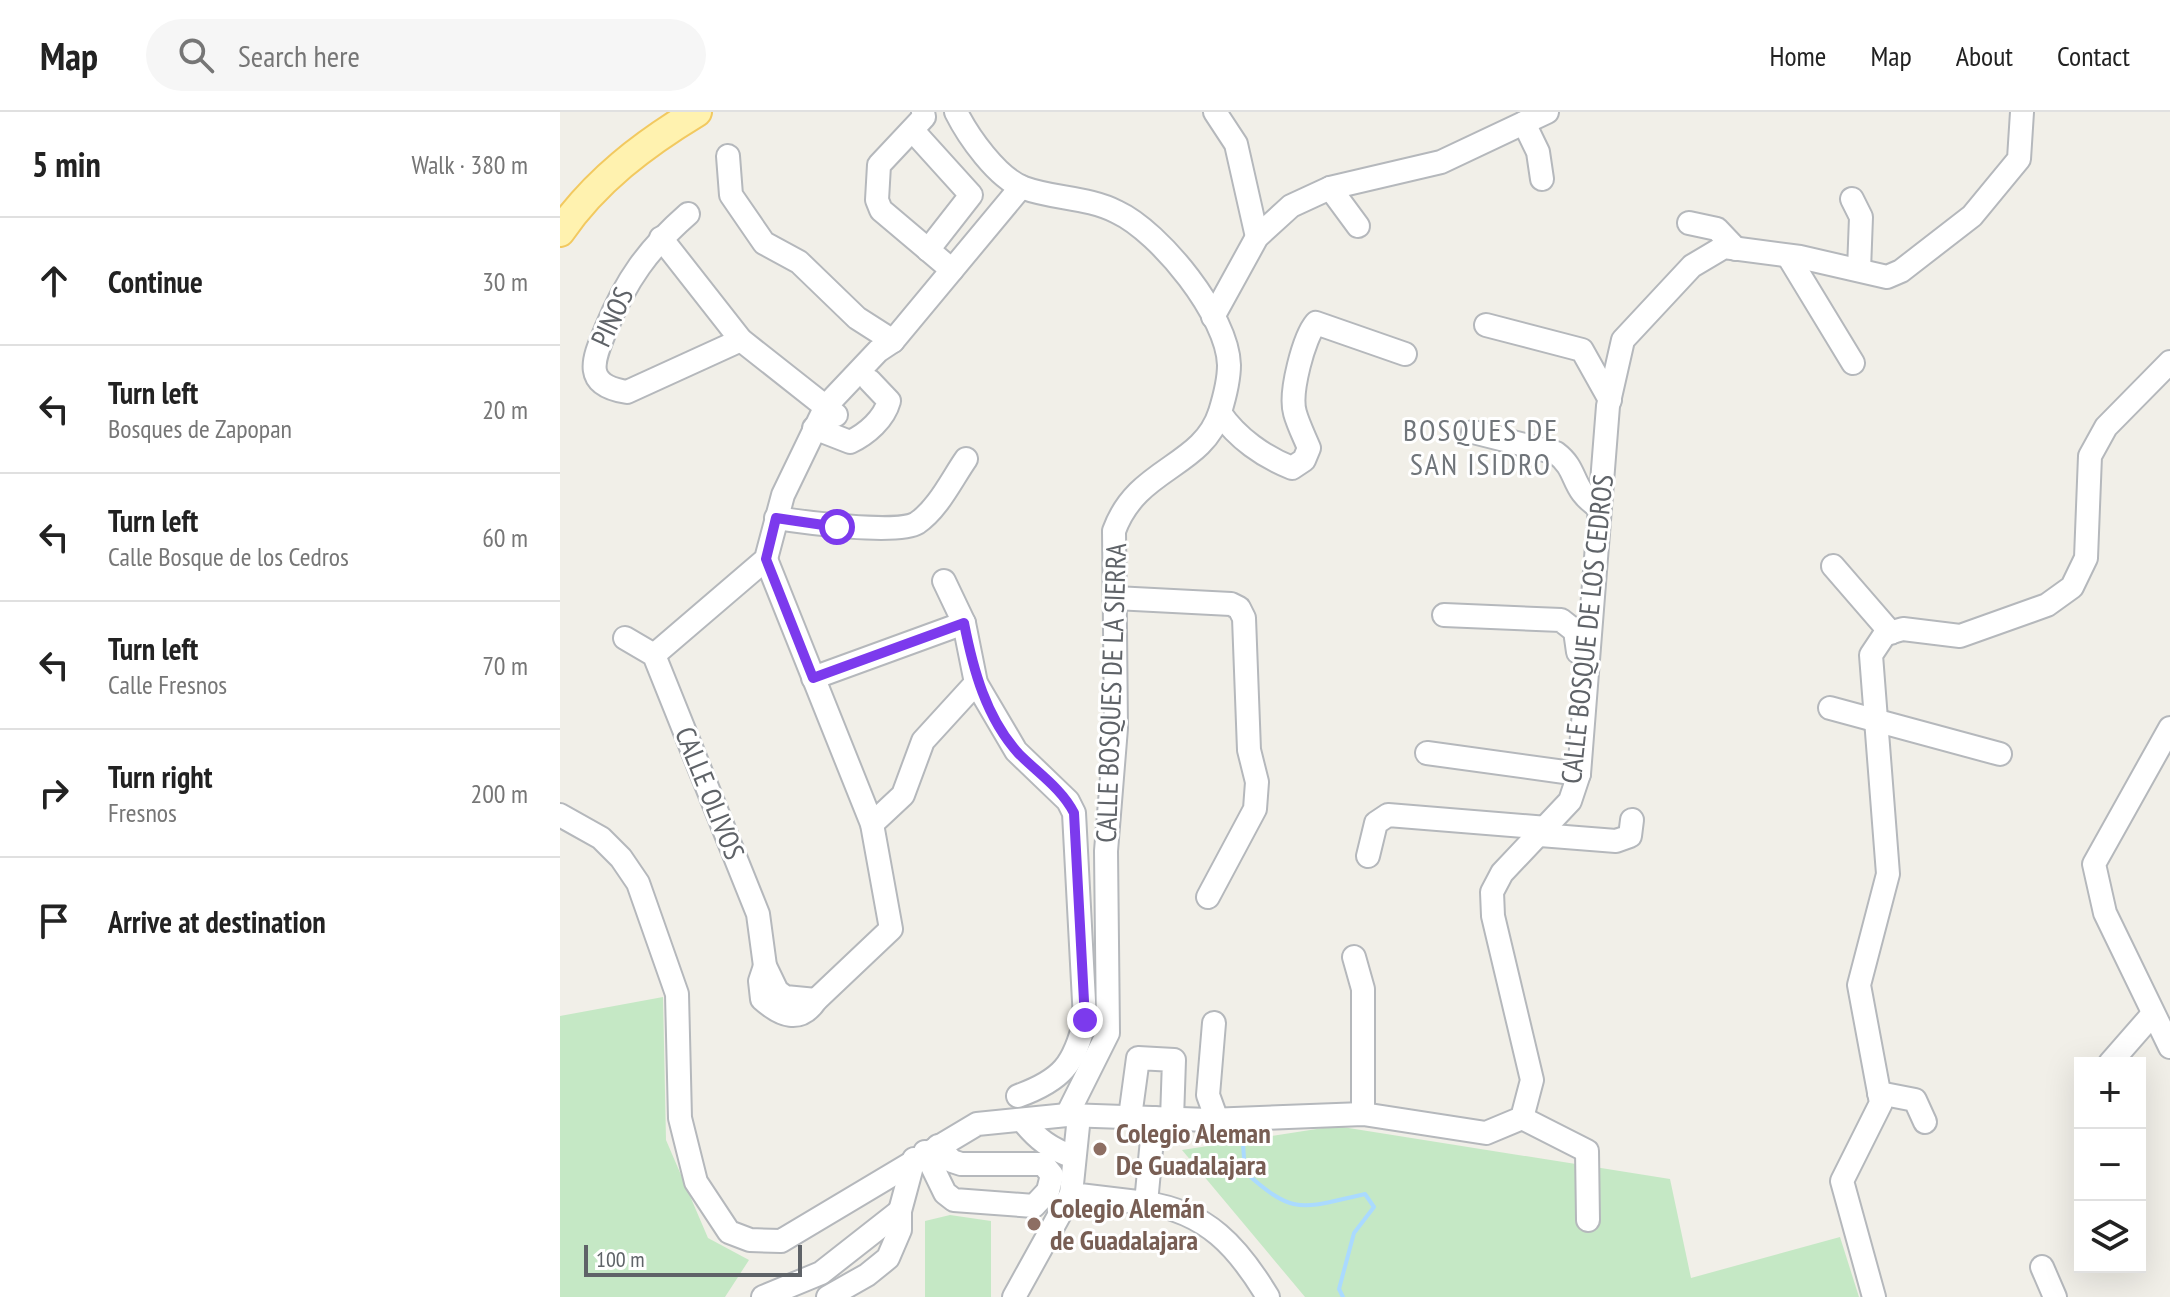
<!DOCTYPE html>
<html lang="en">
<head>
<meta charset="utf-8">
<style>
	:root { --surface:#fff; --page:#f6f6f6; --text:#222; --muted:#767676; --line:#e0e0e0 }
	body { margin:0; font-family:"PT Sans Narrow",sans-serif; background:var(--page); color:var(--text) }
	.controls { position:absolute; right:24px; bottom:24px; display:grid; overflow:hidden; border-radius:0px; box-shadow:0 8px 32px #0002 }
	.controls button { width:72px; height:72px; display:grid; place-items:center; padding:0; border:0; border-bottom:2px solid var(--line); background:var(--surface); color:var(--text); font:40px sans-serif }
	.scale { position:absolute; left:24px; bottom:20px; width:218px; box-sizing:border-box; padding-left:8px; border:4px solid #5f6368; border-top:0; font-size:22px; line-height:28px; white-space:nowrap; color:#5f6368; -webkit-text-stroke:6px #fff; paint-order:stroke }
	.stop { position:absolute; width:24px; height:24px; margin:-18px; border:6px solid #7c3aed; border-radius:50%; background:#fff }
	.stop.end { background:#7c3aed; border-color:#fff; box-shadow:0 2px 8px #0008 }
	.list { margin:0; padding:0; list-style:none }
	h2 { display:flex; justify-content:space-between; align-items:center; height:104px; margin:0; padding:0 32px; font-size:34px }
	h2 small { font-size:26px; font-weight:400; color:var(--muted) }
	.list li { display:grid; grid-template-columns:52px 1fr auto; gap:24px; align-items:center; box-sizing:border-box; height:128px; padding:0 32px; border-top:2px solid var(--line) }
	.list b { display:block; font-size:30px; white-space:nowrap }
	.list p { margin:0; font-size:26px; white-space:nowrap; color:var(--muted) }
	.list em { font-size:26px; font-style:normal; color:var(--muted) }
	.icon { flex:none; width:44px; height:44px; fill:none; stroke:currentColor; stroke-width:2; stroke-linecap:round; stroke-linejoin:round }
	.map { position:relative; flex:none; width:1610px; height:1185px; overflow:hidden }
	header { display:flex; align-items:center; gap:48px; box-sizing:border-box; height:112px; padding:0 40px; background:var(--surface); border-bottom:2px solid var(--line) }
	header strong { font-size:38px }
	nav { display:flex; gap:44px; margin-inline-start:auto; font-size:28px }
	.search { width:560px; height:72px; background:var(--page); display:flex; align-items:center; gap:20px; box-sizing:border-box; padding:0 28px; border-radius:44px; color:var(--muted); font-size:30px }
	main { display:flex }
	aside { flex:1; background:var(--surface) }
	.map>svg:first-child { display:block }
	.green { fill:#c5e8c5 }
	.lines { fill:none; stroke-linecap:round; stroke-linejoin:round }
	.stream { stroke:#aadaff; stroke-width:4 }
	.minor-casing { stroke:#b5b8bc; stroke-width:26 }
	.major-casing { stroke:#f2c960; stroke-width:32 }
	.minor { stroke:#fff; stroke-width:22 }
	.major { stroke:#fff2af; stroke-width:28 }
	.route { stroke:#7c3aed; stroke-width:10 }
	.education-dot { fill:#8d6e63; stroke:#fff; stroke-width:3 }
	.labels { text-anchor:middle; stroke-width:6; stroke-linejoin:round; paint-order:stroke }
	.street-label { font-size:28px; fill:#5f6368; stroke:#fff }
	.education-label { font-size:28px; font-weight:bold; fill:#785e54; stroke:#fff; text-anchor:start }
	.neighbourhood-label { font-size:30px; letter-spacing:2px; fill:#70757a; stroke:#fff }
</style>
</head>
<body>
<header>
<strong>Map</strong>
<div class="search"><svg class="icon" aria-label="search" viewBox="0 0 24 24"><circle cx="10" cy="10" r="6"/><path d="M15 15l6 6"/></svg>Search here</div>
<nav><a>Home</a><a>Map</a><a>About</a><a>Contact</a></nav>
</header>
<main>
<aside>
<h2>5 min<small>Walk · 380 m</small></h2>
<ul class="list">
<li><svg class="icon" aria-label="ahead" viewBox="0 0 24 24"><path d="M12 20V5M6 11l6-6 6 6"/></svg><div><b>Continue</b></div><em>30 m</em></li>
<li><svg class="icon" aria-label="left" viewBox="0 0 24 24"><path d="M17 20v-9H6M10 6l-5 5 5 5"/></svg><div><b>Turn left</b><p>Bosques de Zapopan</p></div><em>20 m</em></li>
<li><svg class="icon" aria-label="left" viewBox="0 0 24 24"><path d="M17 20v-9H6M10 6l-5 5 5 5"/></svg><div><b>Turn left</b><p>Calle Bosque de los Cedros</p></div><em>60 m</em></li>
<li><svg class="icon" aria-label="left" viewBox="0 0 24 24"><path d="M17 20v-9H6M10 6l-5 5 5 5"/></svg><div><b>Turn left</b><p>Calle Fresnos</p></div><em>70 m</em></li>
<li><svg class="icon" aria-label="right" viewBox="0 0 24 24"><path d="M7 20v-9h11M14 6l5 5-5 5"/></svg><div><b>Turn right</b><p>Fresnos</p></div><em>200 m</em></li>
<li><svg class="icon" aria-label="arrive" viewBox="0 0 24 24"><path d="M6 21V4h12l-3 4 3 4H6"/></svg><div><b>Arrive at destination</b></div></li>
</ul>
</aside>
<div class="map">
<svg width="1610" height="1185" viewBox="0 0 1610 1185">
	<rect width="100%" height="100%" fill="#f1efe8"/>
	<g class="green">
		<polygon points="103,885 106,1028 148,1126 189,1148 165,1185 0,1185 0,904"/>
		<polygon points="776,1014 1110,1067 1131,1166 1280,1125 1299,1185 745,1185 622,1038"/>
		<polygon points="390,1103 431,1109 431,1185 365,1185 365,1109"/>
	</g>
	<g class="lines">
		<path class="stream" d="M682 1018 685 1060C735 1105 742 1096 805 1082L814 1095 794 1121 779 1177 783 1185"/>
		<defs>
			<g id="minor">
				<polyline points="363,0 364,5 319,53 317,88 321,98 392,158"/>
				<path d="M396 0C408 24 437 66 464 76 494 87 528 85 557 100 600 120 668 204 669 253 669 267 664 287 660 300 642 356 577 355 554 419L556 616 546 739 548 921 507 1003"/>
				<polyline points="655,0 676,32 697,125"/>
				<polyline points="964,11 978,40 982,67"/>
				<polyline points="354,20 411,83 368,138"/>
				<polyline points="168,44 171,83 204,131 239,150 297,206 333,229"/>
				<polyline points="770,76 798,114"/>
				<polyline points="1292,87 1301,105 1299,158"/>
				<path d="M128 102C88 137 66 168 46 217 33 248 22 273 67 280L181 228"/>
				<polyline points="1129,111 1157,117 1176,137"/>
				<polyline points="101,126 181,228 276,303"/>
				<polyline points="1228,144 1293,251"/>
				<polyline points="653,205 697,125 731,94 770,76 881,50 987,0"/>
				<polyline points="926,213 1022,238 1050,288"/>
				<path d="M660 301C677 326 704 345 732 356L744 348 749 336C744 324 738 312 735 301 729 281 744 225 756 211L845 242"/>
				<path d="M254 316 290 330C307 322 324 307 329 289L310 269"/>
				<path d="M913 320 996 341C1020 359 1009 377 1040 396"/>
				<path d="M216 406C241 410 338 423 357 411 378 397 392 367 406 347"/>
				<polyline points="1273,454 1331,521"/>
				<path d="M384 469 404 511 416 571 456 639 508 689 514 701 525 908C514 953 502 968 458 984"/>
				<polyline points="555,486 671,492 679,496 684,506 689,638 697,670 695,697 648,785"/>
				<polyline points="884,503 1001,508 1015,519 1018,540 1028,542"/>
				<polyline points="65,526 94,543 198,802 205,854 217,879 225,885 256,888"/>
				<polyline points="94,543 206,447 223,383 266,294 318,239 333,229 461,75"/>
				<polyline points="253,566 404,511"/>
				<polyline points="1270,596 1440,642"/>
				<polyline points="1610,616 1534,752 1545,801 1610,935"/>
				<polyline points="867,641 1019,662"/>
				<polyline points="0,703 41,726 61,746 78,771 117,882 120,1006 136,1070 169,1120 190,1128 221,1129 417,1012 507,1003 649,1008 803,1002 926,1021 962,1006 972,968 933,804 932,780 942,761 1010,689 1019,662 1048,294 1063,228 1132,154 1164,135 1240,145 1327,165 1341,159 1412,104 1459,47 1462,0"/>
				<polyline points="312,712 343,683 363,629 416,571"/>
				<polyline points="980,723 1056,729 1070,724 1072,708"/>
				<polyline points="808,744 816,711 828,703 987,716"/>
				<polyline points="794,845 803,877 803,1002"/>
				<path d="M205 854 200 869 202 887C221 904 240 912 256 888L331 817 312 712 206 447"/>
				<polyline points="654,911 648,983 657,1008"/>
				<polyline points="1550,951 1592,903"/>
				<polyline points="1319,981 1355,988 1365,1010"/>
				<polyline points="519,1004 511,1082 586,1091 594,1006"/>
				<polyline points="570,1005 578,946 614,948 612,1007"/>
				<polyline points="962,1006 1027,1039 1028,1108"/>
				<path d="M462 1008C477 1027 490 1037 514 1045"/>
				<polyline points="365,1040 385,1081 394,1088 474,1094 488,1079 492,1063 483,1052 401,1052 392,1049 378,1034"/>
				<path d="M586 1091C647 1100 678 1135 708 1185"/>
				<polyline points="1482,1155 1495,1185"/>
				<polyline points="203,1185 261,1161 340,1099"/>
				<polyline points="268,1185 307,1163 328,1146 340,1118 340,1099 354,1047"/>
				<polyline points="454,1185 511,1082"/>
				<polyline points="1314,1185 1282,1069 1321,991 1299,873 1328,762 1311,543 1325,522 1343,517 1400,524 1487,493 1512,475 1526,446 1530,344 1546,315 1610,250"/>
			</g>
			<path id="major" d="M0 120C35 69 84 32 137 0"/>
		</defs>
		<use href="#minor" class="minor-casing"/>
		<use href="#major" class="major-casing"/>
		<use href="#minor" class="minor"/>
		<use href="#major" class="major"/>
	</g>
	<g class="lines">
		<path class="route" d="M277 415 216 406 206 447 253 566 404 511C413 557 426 606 459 642 478 661 502 677 514 701L525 908"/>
	</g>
	<g class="education-dot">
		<circle cx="540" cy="1037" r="8"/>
		<circle cx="474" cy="1112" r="8"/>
	</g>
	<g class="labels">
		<g class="street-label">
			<text transform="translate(52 205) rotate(-65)" y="10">PINOS</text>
			<text transform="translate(1027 517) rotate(-84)" y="10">CALLE BOSQUE DE LOS CEDROS</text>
			<text transform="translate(551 581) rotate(-88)" y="10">CALLE BOSQUES DE LA SIERRA</text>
			<text transform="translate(150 681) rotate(68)" y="10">CALLE OLIVOS</text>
		</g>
		<g class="education-label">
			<text x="556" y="1031">Colegio Aleman<tspan x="556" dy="32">De Guadalajara</tspan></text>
			<text x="490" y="1106">Colegio Alemán<tspan x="490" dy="32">de Guadalajara</tspan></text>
		</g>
		<g class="neighbourhood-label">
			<text x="921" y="329">BOSQUES DE<tspan x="921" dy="34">SAN ISIDRO</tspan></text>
		</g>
	</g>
</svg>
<div class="controls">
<button>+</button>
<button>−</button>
<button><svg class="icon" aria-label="layers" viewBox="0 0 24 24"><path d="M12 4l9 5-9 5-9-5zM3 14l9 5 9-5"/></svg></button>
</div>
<div class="scale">100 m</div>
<div class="stop" style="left:277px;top:415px"></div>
<div class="stop end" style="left:525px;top:908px"></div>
</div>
</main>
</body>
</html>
